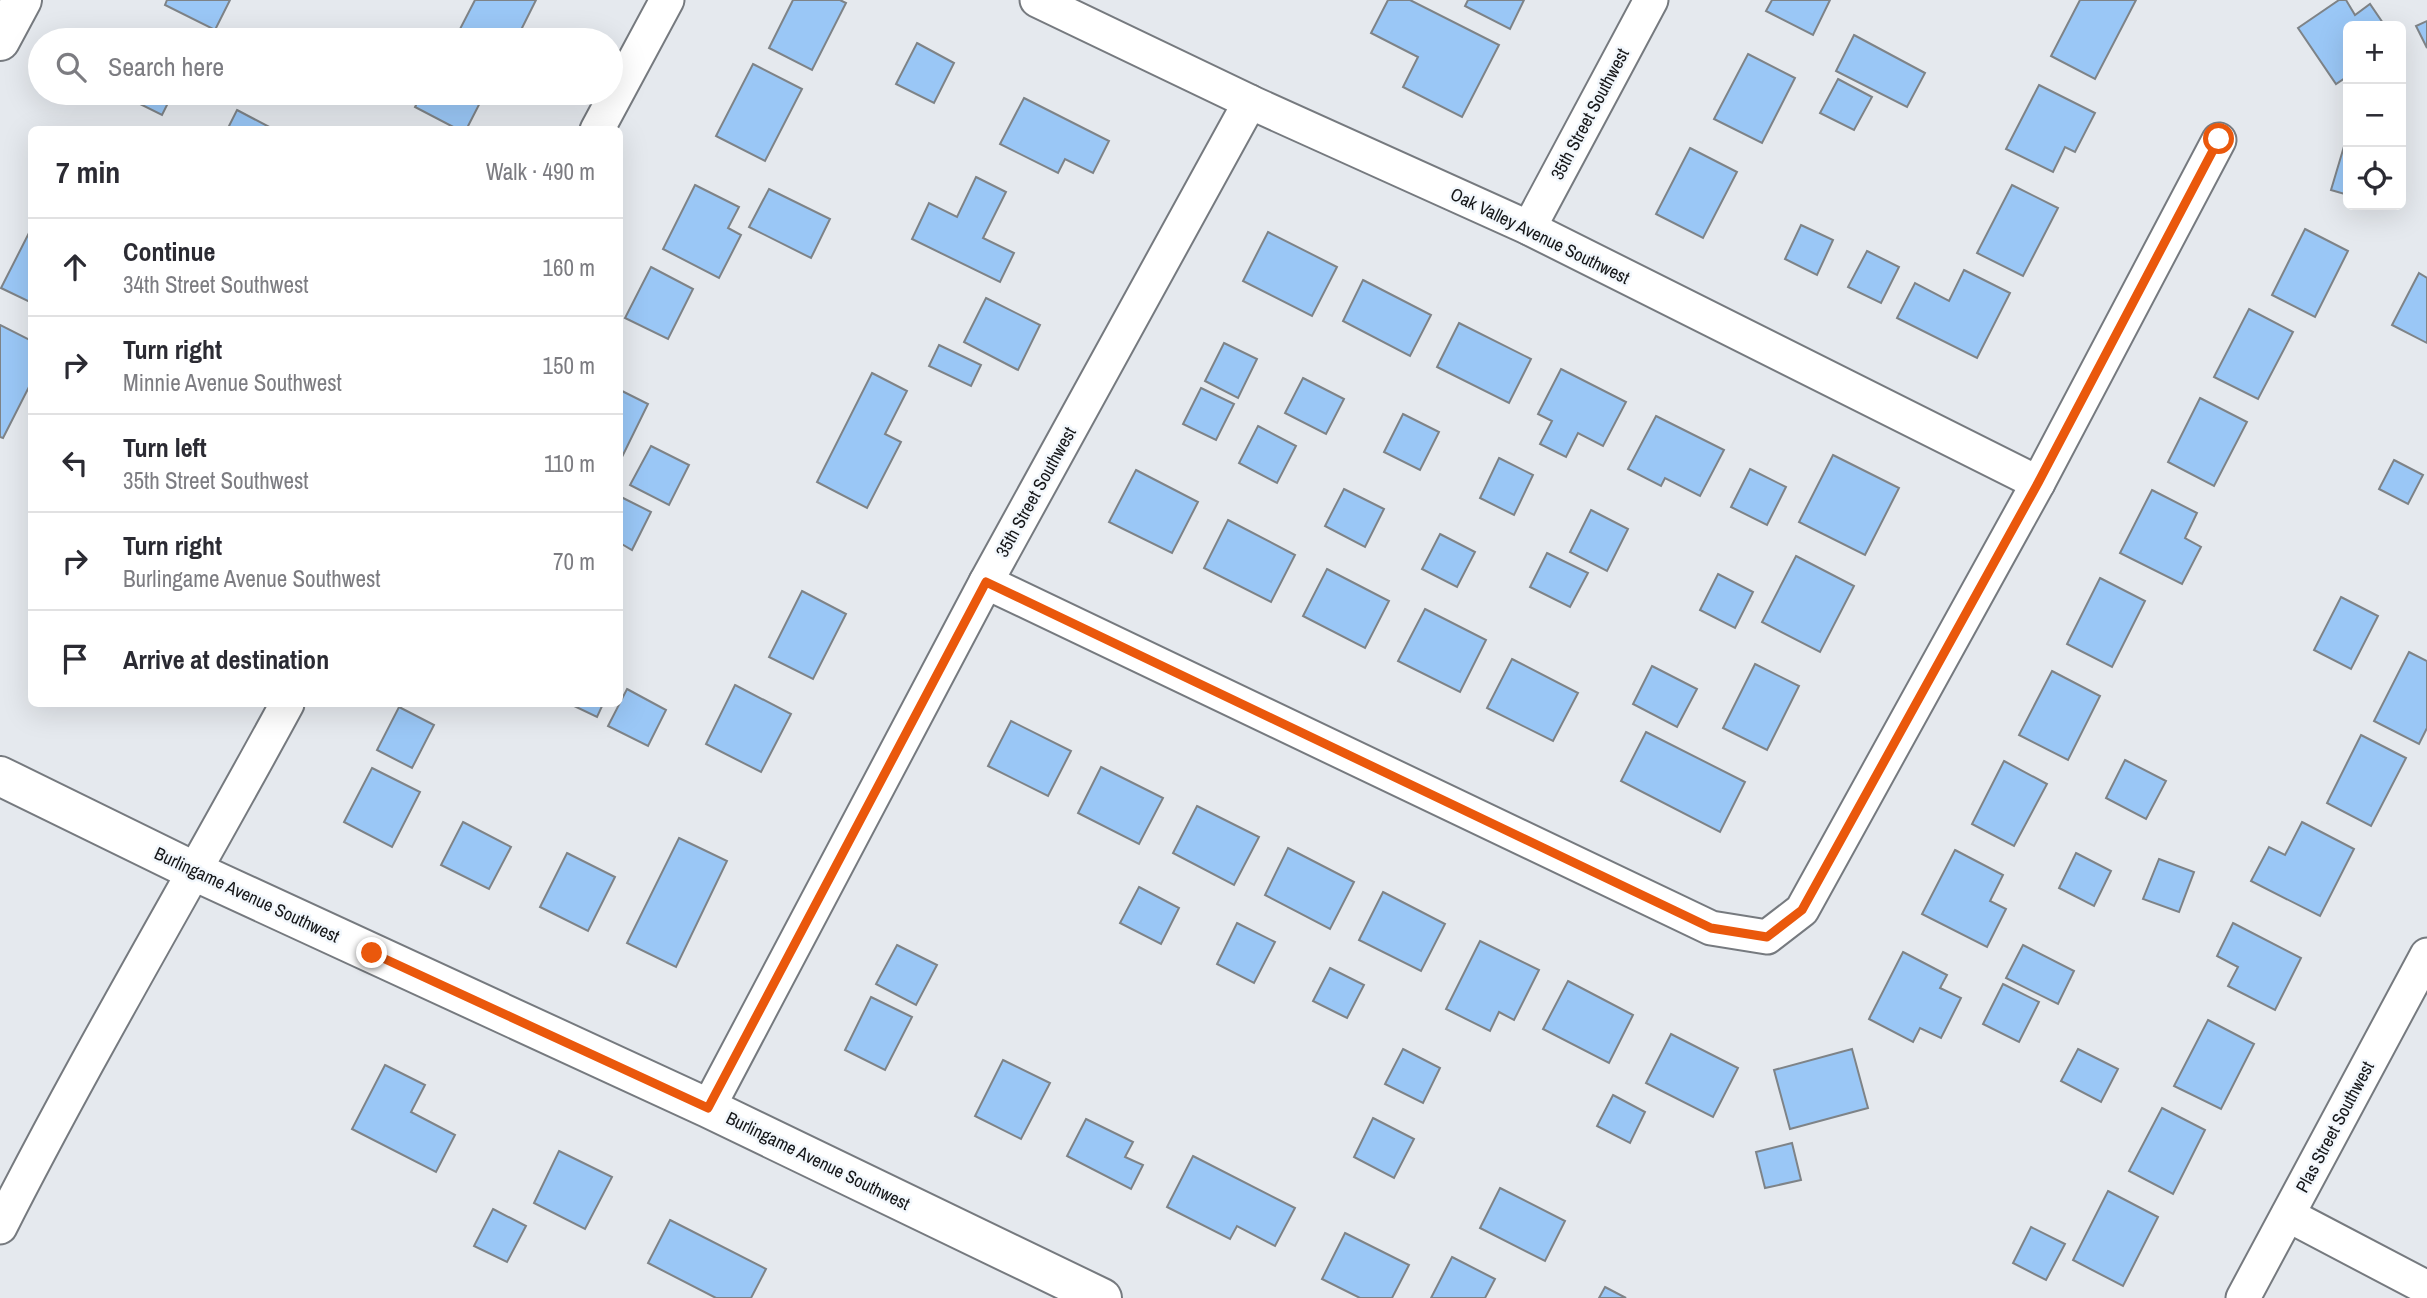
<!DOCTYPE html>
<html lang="en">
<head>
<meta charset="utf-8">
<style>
	:root { --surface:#fff; --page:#f7f7f7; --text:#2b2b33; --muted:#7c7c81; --line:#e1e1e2 }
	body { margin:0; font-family:"Archivo Narrow",sans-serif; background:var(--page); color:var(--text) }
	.controls { position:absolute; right:21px; top:21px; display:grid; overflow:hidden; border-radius:10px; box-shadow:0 7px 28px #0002 }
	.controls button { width:63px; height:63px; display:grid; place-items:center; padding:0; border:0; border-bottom:2px solid var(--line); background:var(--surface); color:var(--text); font:35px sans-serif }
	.stop { position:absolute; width:21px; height:21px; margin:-16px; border:5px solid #ea580c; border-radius:50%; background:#fff }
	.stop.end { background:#ea580c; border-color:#fff; box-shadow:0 2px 7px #0008 }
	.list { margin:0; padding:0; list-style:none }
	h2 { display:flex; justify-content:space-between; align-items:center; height:91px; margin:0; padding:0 28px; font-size:30px }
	h2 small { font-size:23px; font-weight:400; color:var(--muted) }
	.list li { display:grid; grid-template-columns:46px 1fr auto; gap:21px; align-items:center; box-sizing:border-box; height:98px; padding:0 28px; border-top:2px solid var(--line) }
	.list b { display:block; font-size:26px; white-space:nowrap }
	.list p { margin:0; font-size:23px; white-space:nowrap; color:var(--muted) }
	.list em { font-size:23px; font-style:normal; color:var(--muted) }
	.icon { flex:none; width:38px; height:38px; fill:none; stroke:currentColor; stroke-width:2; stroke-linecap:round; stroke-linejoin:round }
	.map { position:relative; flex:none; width:2427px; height:1298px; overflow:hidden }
	.search { position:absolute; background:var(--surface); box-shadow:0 7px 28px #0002; left:28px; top:28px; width:595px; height:77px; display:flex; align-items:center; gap:18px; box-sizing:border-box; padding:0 24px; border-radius:38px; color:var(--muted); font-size:26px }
	.panel { position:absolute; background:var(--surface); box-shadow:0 7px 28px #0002; left:28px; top:126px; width:595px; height:581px; border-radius:10px }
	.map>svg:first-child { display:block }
	.building { fill:#9ac7f6; stroke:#7e8387; stroke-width:2 }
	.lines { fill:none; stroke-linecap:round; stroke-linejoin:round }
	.street-casing { stroke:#767a7f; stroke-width:37 }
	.secondary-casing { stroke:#767a7f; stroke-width:42 }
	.street { stroke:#fff; stroke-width:33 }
	.secondary { stroke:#fff; stroke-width:38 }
	.route { stroke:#ea580c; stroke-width:9 }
	.labels { text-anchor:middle; stroke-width:5; stroke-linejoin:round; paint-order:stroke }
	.street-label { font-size:18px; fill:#151618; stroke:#f2f7fc }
</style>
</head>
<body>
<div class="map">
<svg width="2427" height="1298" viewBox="0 0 2427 1298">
	<rect width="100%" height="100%" fill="#e5e9ee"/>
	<g class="building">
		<polygon points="167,0 230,0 215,30 165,5"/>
		<polygon points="475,0 536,0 516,40 481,40 460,29"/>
		<polygon points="793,0 840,0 846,3 812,70 769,48"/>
		<polygon points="1388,0 1410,0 1499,45 1462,117 1403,87 1418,57 1371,33"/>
		<polygon points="1468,0 1524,0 1510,29 1465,6"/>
		<polygon points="1772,0 1830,0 1813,35 1766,11"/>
		<polygon points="2080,0 2136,0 2095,79 2051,56"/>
		<polygon points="2339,0 2346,0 2355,15 2370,4 2385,26 2348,26 2348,76 2336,84 2298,28"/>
		<polygon points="2427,21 2427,48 2416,26"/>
		<polygon points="146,32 161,40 142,40"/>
		<polygon points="1854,35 1925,73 1907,107 1836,71"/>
		<polygon points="917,43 954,63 934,103 896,84"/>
		<polygon points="1748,54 1795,78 1762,143 1714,119"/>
		<polygon points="753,64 802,89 765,161 716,136"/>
		<polygon points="1838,79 1872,97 1854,130 1820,113"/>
		<polygon points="2039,85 2095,113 2075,152 2065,147 2053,172 2006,149"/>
		<polygon points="118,93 173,93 162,115"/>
		<polygon points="422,93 485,93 466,130 459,130 415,107"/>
		<polygon points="1024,98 1109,141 1093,173 1065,159 1058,173 1000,144"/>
		<polygon points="237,110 275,130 227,130"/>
		<polygon points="2348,133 2348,195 2331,190"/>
		<polygon points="1690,148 1737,172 1703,238 1656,214"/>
		<polygon points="976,177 1006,192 983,238 1014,253 1000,282 912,239 929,203 957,217"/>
		<polygon points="695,185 739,207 728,228 741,235 719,278 663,249"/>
		<polygon points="2012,185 2058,208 2023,276 1977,253"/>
		<polygon points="769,189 830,219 811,258 749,227"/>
		<polygon points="1801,225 1833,240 1817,275 1785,259"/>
		<polygon points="32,227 32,303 1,288"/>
		<polygon points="2305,229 2348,251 2315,317 2272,295"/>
		<polygon points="1268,232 1337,267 1312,316 1243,281"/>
		<polygon points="1867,251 1899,267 1881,303 1848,287"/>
		<polygon points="651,267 693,289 668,339 625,318"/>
		<polygon points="1964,270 2010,293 1977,358 1897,318 1915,283 1949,301"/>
		<polygon points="2419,273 2427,278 2427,343 2392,325"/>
		<polygon points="1363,280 1431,315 1410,356 1343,321"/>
		<polygon points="986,298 1040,325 1018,370 964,342"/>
		<polygon points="2249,309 2293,332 2258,399 2214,377"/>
		<polygon points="1459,323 1531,359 1509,403 1437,367"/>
		<polygon points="0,325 32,341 32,381 3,438 0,437"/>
		<polygon points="1224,343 1257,359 1238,398 1205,381"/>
		<polygon points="939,345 981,365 971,386 929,366"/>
		<polygon points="1561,369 1626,402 1603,446 1578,433 1566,457 1540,444 1552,421 1538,414"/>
		<polygon points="872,373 907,391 885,434 901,442 867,508 817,482"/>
		<polygon points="1303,378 1344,399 1326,434 1285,413"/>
		<polygon points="1201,388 1234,404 1216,440 1183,424"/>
		<polygon points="620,390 648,404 620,461"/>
		<polygon points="2200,398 2247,422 2214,486 2168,462"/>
		<polygon points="1403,414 1439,432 1420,470 1384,452"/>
		<polygon points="1656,416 1724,450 1700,496 1665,478 1661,486 1628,469"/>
		<polygon points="1258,426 1296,446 1277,483 1239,463"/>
		<polygon points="651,446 689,465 669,505 630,485"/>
		<polygon points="1833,455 1899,488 1865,555 1799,522"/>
		<polygon points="1499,458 1533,475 1514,515 1480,498"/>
		<polygon points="2394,460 2423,475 2408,504 2379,489"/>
		<polygon points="1750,469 1786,487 1767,525 1731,507"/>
		<polygon points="1136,470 1198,502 1172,553 1109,522"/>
		<polygon points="1344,489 1384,509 1365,547 1325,526"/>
		<polygon points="2152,490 2197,513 2185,538 2201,547 2182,584 2120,553"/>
		<polygon points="621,497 651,512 632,550 620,543 620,501"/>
		<polygon points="1591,510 1628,529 1607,571 1570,552"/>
		<polygon points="1228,520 1295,555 1271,602 1204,568"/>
		<polygon points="1440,534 1475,552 1457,587 1422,569"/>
		<polygon points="1547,553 1588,573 1570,607 1530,587"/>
		<polygon points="1796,556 1854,586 1820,652 1762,622"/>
		<polygon points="1327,569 1389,601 1365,648 1303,616"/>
		<polygon points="1718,574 1753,592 1735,628 1700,610"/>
		<polygon points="2100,578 2145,601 2112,667 2067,644"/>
		<polygon points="802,591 846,614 813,679 769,657"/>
		<polygon points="2341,597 2378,616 2351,669 2314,650"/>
		<polygon points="1425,609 1486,640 1460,692 1398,661"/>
		<polygon points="2409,652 2427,661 2427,728 2419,744 2374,721"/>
		<polygon points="1512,659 1578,693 1553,741 1487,708"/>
		<polygon points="1755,664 1799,686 1767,750 1723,728"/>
		<polygon points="1652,666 1697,689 1677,727 1633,704"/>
		<polygon points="2052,671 2100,696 2068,760 2019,735"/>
		<polygon points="735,685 791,714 761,772 706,744"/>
		<polygon points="627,689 666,710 648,746 608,726"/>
		<polygon points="570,704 603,704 597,717"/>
		<polygon points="399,707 434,725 412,768 377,750"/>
		<polygon points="1011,721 1071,751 1048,796 988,766"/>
		<polygon points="1646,732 1745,782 1720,832 1621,781"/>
		<polygon points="2361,735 2406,758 2371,826 2327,803"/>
		<polygon points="2125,760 2166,781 2146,819 2106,798"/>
		<polygon points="2004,761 2047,784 2014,846 1972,824"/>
		<polygon points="1101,767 1163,798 1139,844 1078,813"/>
		<polygon points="372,768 420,792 392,847 344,822"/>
		<polygon points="1197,806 1259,837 1234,885 1173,853"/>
		<polygon points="463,822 511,847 489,889 441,865"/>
		<polygon points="2302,822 2354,849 2320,916 2251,881 2269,847 2285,855"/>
		<polygon points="679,838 727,861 676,967 627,943"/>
		<polygon points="1288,848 1354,882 1330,929 1265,895"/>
		<polygon points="1955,850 2003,875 1990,901 2006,909 1987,947 1922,914"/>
		<polygon points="567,853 615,877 588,931 540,907"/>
		<polygon points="2076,853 2111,871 2094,906 2059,888"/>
		<polygon points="2159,859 2194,872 2179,912 2143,899"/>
		<polygon points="1139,887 1179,908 1161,944 1120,923"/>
		<polygon points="1383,892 1445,924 1421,971 1359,940"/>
		<polygon points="1237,923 1275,942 1254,983 1217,964"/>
		<polygon points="2233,923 2301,958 2275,1010 2228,986 2238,967 2217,956"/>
		<polygon points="1480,941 1539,970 1514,1020 1499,1012 1490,1031 1446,1009"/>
		<polygon points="897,945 937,965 916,1005 876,984"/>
		<polygon points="2023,945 2074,971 2058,1004 2006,978"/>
		<polygon points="1903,952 1947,975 1940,988 1961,998 1941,1038 1920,1028 1913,1042 1869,1019"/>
		<polygon points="1330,968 1364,985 1347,1018 1313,1001"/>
		<polygon points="1568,981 1633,1015 1609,1063 1543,1029"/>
		<polygon points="2003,984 2039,1002 2019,1042 1983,1024"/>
		<polygon points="871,997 912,1017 885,1070 845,1050"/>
		<polygon points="2208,1020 2254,1044 2221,1109 2174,1086"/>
		<polygon points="1671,1034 1738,1068 1713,1117 1646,1083"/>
		<polygon points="1403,1049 1440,1068 1423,1103 1385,1084"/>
		<polygon points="1852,1049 1868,1108 1790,1129 1774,1070"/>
		<polygon points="2078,1049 2118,1069 2101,1102 2061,1081"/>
		<polygon points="1003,1060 1050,1083 1021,1139 975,1116"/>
		<polygon points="385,1065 425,1085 411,1112 455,1135 436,1172 352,1129"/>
		<polygon points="1613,1095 1645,1112 1630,1143 1597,1126"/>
		<polygon points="2162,1108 2205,1130 2173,1194 2129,1171"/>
		<polygon points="1373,1118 1414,1139 1394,1178 1354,1157"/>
		<polygon points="1086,1119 1133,1142 1125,1157 1143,1165 1131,1189 1067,1156"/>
		<polygon points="1792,1143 1801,1180 1765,1188 1756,1152"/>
		<polygon points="559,1151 612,1177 585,1229 534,1203"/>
		<polygon points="1193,1156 1295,1208 1275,1246 1237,1226 1230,1239 1167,1207"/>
		<polygon points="1500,1188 1565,1221 1545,1261 1480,1228"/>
		<polygon points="2108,1191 2158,1217 2123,1286 2073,1260"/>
		<polygon points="493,1209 526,1226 507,1262 474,1246"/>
		<polygon points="670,1220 766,1269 751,1298 716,1298 648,1263"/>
		<polygon points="2031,1227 2065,1244 2046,1280 2013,1263"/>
		<polygon points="1345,1233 1409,1265 1392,1298 1360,1298 1322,1279"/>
		<polygon points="1452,1257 1495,1279 1485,1298 1431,1298"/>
		<polygon points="1605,1287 1626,1298 1599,1298"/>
	</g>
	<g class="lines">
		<defs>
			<g id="street">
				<polyline points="1037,0 1250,102 1529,228 2038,483"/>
				<polyline points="597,130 667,0"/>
				<polyline points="1529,228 1651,0"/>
				<polyline points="986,582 1711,928 1767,937 1802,910 2038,483 2219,140"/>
				<polyline points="708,1108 986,582 1250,102"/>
				<polyline points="2288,1215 2427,1288"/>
				<path d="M0 1227C90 1050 192 879 287 704"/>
				<polyline points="2243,1298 2427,955"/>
			</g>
			<g id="secondary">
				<polyline points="0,41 22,0"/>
				<polyline points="0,776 196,872 708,1108 1102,1298"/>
			</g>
		</defs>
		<use href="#street" class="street-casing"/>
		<use href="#secondary" class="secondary-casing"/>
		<use href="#street" class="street"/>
		<use href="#secondary" class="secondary"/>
	</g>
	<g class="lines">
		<polyline class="route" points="372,953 708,1108 986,582 1711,928 1767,937 1802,910 2038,483 2219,139"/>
	</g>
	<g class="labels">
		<g class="street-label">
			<text transform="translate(1590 114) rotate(-62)" y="6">35th Street Southwest</text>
			<text transform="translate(1540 236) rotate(26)" y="6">Oak Valley Avenue Southwest</text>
			<text transform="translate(1036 492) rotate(-61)" y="6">35th Street Southwest</text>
			<text transform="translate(247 895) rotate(25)" y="6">Burlingame Avenue Southwest</text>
			<text transform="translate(2335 1127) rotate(-62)" y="6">Plas Street Southwest</text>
			<text transform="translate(818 1161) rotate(26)" y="6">Burlingame Avenue Southwest</text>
		</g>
	</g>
</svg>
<div class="controls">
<button>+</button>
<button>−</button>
<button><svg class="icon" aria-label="locate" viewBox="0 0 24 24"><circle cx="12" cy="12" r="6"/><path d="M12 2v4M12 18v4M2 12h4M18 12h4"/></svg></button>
</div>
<div class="stop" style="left:2219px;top:139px"></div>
<div class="stop end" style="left:372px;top:953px"></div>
<div class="search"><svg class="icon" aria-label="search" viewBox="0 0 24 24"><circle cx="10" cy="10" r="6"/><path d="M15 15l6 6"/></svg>Search here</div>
<section class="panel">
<h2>7 min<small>Walk · 490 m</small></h2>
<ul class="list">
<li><svg class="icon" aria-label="ahead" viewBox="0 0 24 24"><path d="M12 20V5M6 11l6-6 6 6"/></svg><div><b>Continue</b><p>34th Street Southwest</p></div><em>160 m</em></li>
<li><svg class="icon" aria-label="right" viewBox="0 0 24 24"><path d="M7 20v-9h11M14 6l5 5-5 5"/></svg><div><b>Turn right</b><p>Minnie Avenue Southwest</p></div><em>150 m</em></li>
<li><svg class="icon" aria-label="left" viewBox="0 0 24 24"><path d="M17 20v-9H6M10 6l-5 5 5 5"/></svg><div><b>Turn left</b><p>35th Street Southwest</p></div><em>110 m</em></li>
<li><svg class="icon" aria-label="right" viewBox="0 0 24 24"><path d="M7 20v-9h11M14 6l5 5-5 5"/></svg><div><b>Turn right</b><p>Burlingame Avenue Southwest</p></div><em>70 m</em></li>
<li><svg class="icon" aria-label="arrive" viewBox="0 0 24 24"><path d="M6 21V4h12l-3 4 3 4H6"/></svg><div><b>Arrive at destination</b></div></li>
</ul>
</section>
</div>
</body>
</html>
